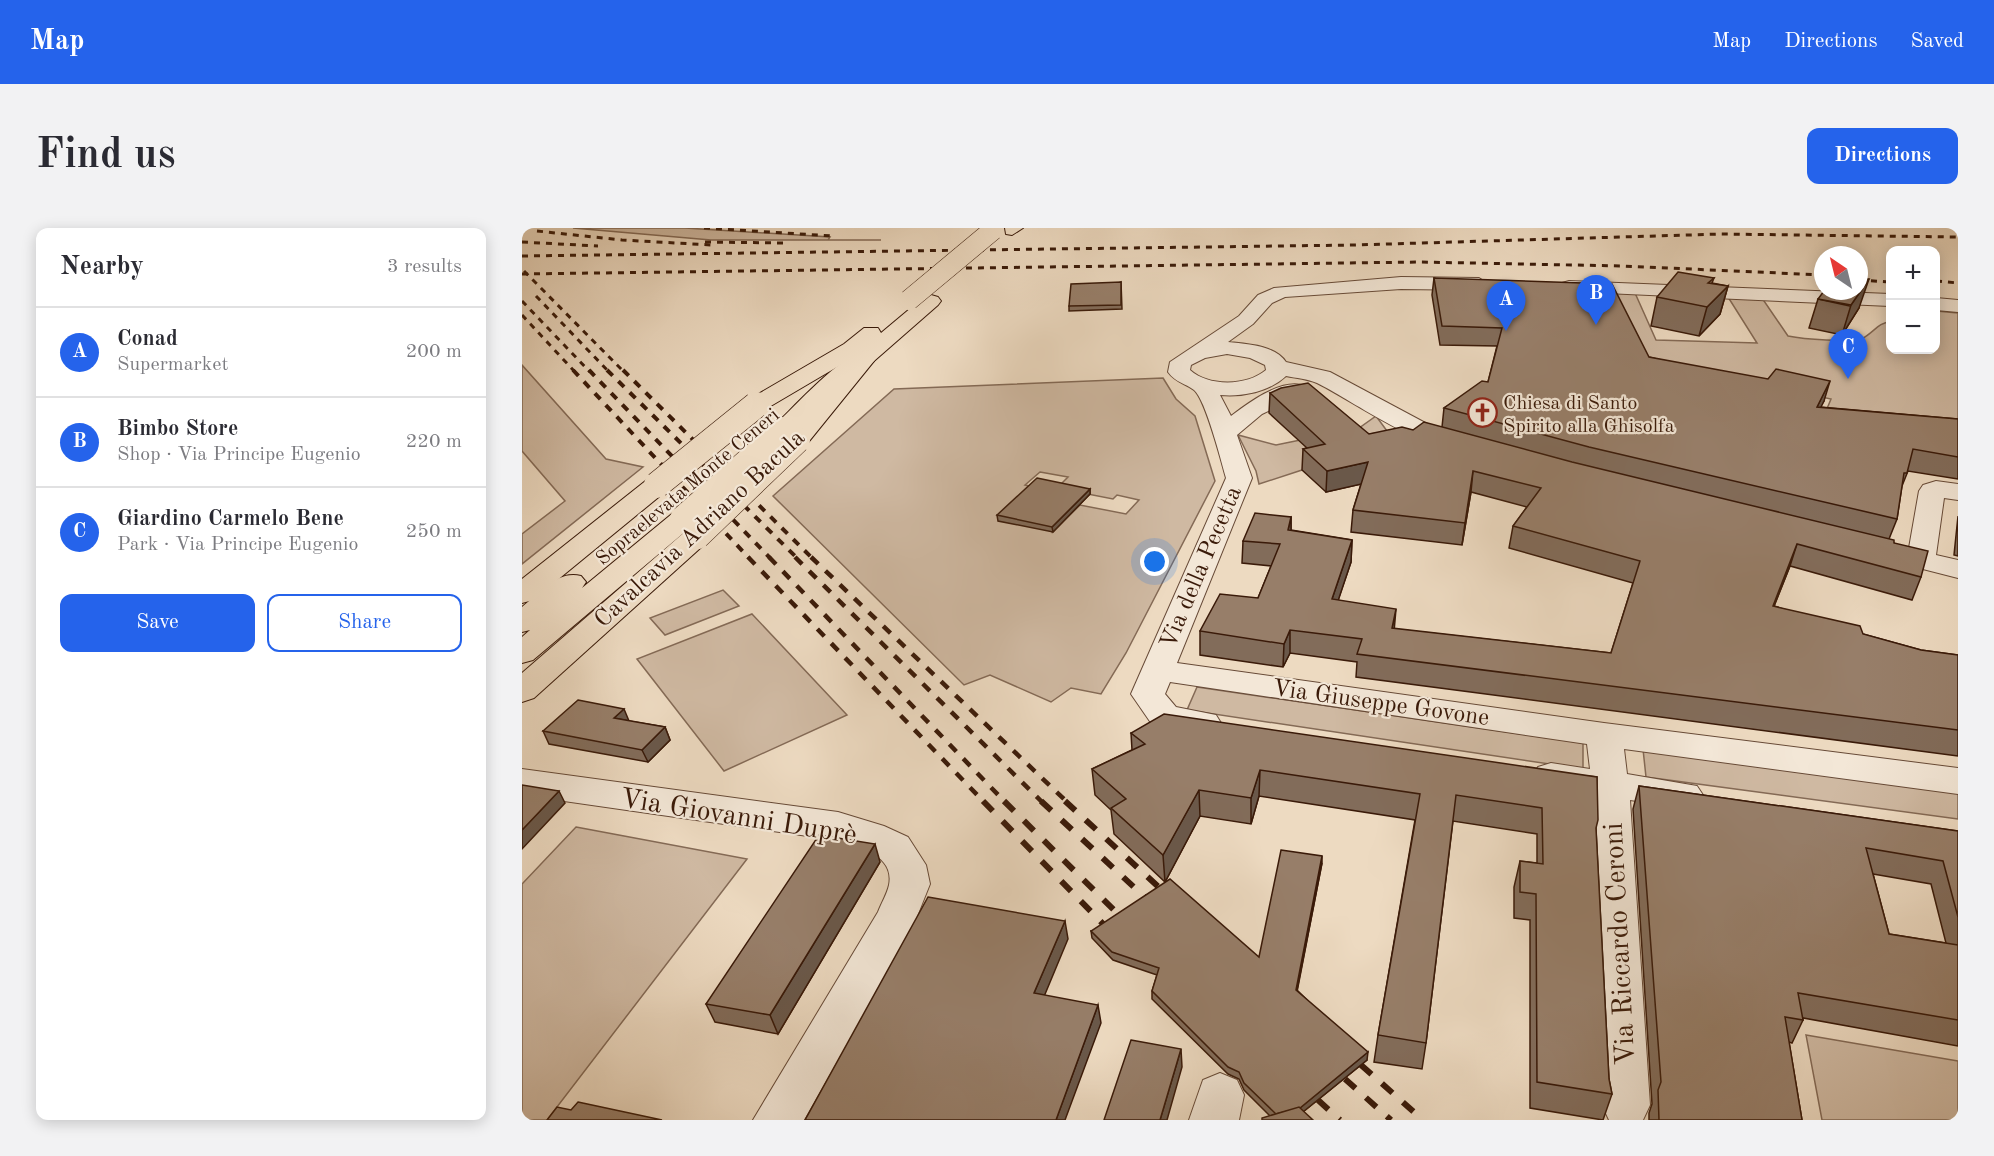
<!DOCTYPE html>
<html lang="en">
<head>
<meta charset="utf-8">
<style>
	:root { --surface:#fff; --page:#f2f2f3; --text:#2b2b33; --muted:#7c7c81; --line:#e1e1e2; --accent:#2563eb }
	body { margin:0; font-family:"Old Standard TT",serif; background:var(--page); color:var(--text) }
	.controls { position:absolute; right:18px; top:18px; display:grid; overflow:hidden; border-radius:12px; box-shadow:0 3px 15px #0003 }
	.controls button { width:54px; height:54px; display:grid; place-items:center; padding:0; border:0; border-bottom:2px solid var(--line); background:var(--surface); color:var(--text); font:30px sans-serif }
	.compass { position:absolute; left:1292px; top:18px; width:54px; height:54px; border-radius:50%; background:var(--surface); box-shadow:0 3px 15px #0003; rotate:325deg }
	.you { position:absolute; left:633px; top:334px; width:21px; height:21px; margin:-15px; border:4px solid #fff; border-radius:50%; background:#1a73e8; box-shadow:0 0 0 9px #1a73e833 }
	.badge { display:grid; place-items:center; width:39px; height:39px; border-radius:50%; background:var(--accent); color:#fff; font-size:20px; font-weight:700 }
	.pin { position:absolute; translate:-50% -50px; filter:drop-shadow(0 2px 3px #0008) }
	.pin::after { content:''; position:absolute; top:32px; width:21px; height:18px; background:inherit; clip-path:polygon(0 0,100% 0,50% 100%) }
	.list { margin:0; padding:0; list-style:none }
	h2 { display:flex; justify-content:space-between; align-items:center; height:78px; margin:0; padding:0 24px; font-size:26px }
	h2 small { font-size:20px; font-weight:400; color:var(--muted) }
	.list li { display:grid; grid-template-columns:39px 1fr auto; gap:18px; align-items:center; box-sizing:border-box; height:90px; padding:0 24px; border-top:2px solid var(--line) }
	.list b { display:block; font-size:22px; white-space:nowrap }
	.list p { margin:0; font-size:20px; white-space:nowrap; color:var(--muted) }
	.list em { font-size:20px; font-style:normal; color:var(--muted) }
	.actions { display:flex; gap:12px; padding:18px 24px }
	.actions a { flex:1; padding:14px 0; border:2px solid var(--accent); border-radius:12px; text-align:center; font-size:21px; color:var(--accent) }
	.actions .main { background:var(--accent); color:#fff }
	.map { position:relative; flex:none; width:1436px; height:892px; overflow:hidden; border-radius:12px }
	header { display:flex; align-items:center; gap:36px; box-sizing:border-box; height:84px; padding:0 30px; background:var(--accent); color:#fff }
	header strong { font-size:28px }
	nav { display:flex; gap:33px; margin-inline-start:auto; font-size:21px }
	.intro { display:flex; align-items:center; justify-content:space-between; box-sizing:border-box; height:144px; padding:0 36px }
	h1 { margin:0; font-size:42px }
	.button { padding:15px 27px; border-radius:12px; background:var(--accent); color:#fff; font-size:21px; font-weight:700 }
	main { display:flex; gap:36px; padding:0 36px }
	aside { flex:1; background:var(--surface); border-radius:12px; box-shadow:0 3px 15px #0003 }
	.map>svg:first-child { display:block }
	.green { fill:#cfb9a2; stroke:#846a56; stroke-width:1.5; fill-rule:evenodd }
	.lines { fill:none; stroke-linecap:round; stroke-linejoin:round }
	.minor-casing { stroke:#674a37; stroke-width:2 }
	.major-casing { stroke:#3a1a09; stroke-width:2 }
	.highway-casing { stroke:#3a1a09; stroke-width:2 }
	.minor { fill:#f3e7d7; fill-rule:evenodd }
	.major { fill:#eddac1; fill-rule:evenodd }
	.highway { fill:#eddac1; fill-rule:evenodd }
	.rail-far3 { stroke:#3a1a09; stroke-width:3; stroke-dasharray:6 6; stroke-linecap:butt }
	.rail-far2 { stroke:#3a1a09; stroke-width:4; stroke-dasharray:8 8; stroke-linecap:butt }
	.rail-far1 { stroke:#3a1a09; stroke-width:4.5; stroke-dasharray:10 10; stroke-linecap:butt }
	.rail { stroke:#3a1a09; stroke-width:6; stroke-dasharray:14 14; stroke-linecap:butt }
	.major-bridge-far1-casing { stroke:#3a1a09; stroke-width:21; stroke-linecap:butt }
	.major-bridge-casing { stroke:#3a1a09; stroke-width:27; stroke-linecap:butt }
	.highway-bridge-casing { stroke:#3a1a09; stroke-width:27; stroke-linecap:butt }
	.major-bridge-far1 { stroke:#eddac1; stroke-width:20 }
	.major-bridge { stroke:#eddac1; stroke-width:26 }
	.highway-bridge { stroke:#eddac1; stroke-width:26 }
	.wall { fill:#826c5a; stroke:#3a1a09; stroke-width:1.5; fill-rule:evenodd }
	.shaded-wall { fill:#6a584a; stroke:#3a1a09; stroke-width:1.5 }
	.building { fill:#977e69; stroke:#3a1a09; stroke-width:1.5 }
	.labels { text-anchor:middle; stroke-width:4.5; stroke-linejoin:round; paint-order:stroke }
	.far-poi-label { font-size:20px; fill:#3a1a09; stroke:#f3e7d7; text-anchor:start }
	.far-street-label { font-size:20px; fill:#3a1a09; stroke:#f3e7d7 }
	.street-label { font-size:24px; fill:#3a1a09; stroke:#f3e7d7 }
	.near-street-label { font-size:28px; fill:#3a1a09; stroke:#f3e7d7 }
</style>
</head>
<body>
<header>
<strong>Map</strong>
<nav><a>Map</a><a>Directions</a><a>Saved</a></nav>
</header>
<div class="intro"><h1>Find us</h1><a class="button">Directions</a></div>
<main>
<aside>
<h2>Nearby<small>3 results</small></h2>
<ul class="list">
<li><span class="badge">A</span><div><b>Conad</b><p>Supermarket</p></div><em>200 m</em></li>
<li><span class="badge">B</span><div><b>Bimbo Store</b><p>Shop · Via Principe Eugenio</p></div><em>220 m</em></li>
<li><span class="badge">C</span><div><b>Giardino Carmelo Bene</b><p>Park · Via Principe Eugenio</p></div><em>250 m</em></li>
</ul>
<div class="actions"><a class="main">Save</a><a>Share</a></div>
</aside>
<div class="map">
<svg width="1436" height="892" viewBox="0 0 1436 892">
	<rect width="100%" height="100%" fill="#eddac1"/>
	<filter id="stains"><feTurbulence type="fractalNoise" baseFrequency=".00333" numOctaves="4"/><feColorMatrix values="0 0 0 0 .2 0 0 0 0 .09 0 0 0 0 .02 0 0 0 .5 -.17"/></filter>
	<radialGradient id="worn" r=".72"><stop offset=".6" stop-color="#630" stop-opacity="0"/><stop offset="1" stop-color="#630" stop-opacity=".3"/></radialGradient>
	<g class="green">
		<polygon points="51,0 163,0 308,9 306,12 359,12 189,12"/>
		<path d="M1094 65H1113L1134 112 1235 115 1206 69 1240 70 1266 108C1281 111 1328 115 1341 110 1351 105 1357 94 1368 94V122H1414V83L1436 85V207L1299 195 1309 171 1122 131Z"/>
		<polygon points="0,137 84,231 121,239 0,336 0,306 43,273 0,223"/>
		<path d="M641 150 654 171 673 188 693 253 604 425 579 466 549 460 529 474 468 447 442 457 251 268 372 161ZM518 244 546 249 535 260 591 271 595 267 617 272 604 286 558 277 530 304 526 262 503 257Z"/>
		<polygon points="854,188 865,203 780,242 737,256 734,243 716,207 754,217 837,200"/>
		<polygon points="201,362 217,378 143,407 128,390"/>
		<polygon points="230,386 325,487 202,543 115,431"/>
		<polygon points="675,459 1061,515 1061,541 665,482"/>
		<polygon points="1121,521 1436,562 1436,591 1124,549"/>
		<polygon points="54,599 225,631 25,892 0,892 0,656"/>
		<polygon points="1284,807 1436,833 1436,892 1300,892"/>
	</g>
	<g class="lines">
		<defs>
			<g id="minor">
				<path d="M879 49 957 50 966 56 957 62 879 61 763 69 750 75 731 96 706 114C724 116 753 117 764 134L808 144 909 198 943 210 946 215 943 220C909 229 828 171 795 155 786 151 774 150 764 148 747 164 721 169 698 167L709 188C726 175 757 152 779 157L782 162 779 167 740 186 715 207 730 250 655 435 1082 495 1436 540V566L1102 521 1105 546 1175 558 1181 567 1175 576 1162 580 1108 572 1128 877 1121 892H1087L1080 877 1070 567 1016 557 1011 548 1016 539 1029 535 1068 541 1065 516 648 454 643 466 654 479 694 487 699 495 694 503C674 508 649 504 629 495L609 466 704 250C699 233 684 172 672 162 663 155 654 155 646 144L648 134 717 88 736 67 752 60ZM705 126 728 130 743 137 744 142C725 158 687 159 668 142L669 137 683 130Z"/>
				<polygon points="1047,53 1368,66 1368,78 1040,63 1037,59 1040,55"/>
				<polygon points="1414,70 1436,72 1436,84 1414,82"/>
				<polygon points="1414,253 1436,256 1436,272 1422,270 1414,327 1436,332 1436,350 1350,328 1346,322 1350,316 1360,313 1387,320 1397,263 1401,257"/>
				<path d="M0 541 316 584 362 598 386 609 404 637 408 656 390 701 282 892H231L356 684C359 676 365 666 367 657 373 627 336 618 314 612L0 567Z"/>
				<polygon points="698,845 715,852 722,867 717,892 667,892 681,852"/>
			</g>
			<g id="major">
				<polygon points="483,0 501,0 490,7 484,6"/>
				<polygon points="409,67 416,69 419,73 416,77 352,133 284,217 275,219 266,217 263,212 332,129 242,182 226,182 222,177 226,172 322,116 342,100 356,100 359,105 402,69"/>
				<polygon points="135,249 144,251 148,257 144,263 11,372 0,375 0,351 126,251"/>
				<polygon points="175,300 185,302 189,308 185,314 12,470 0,474 0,445 165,302"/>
			</g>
			<g id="highway">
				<path d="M344 122 352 123 355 128 352 133 316 162 271 207 262 209 253 207 250 202 253 197C274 177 318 128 344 122Z"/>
				<path d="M161 283 171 285 175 291 171 297 11 432 0 435V409L8 402 0 404V379C18 365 35 342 59 348L64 354 60 360 151 285Z"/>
			</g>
		</defs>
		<use href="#minor" class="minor-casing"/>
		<use href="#major" class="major-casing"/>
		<use href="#highway" class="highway-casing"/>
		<use href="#minor" class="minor"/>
		<use href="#major" class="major"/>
		<use href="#highway" class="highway"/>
		<g class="rail-far3">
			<polyline points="182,0 310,8"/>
			<polyline points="15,3 100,12 190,17"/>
			<polyline points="0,14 76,18"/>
			<polyline points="183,14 261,15"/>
			<polyline points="0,28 833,17 1199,6 1436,9"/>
			<polyline points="2,43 102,144"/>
			<polyline points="0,46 898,34 1101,38 1301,47"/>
			<polyline points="1337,52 1368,54"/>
			<polyline points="1414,53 1436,55"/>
			<polyline points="14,68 87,144"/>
			<polyline points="0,73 68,144"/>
			<polyline points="0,87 53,144"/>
		</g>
		<g class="rail-far2">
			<polyline points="51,142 227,330"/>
			<polyline points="67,142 248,330"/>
			<polyline points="85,142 275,330"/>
			<polyline points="101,142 290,330"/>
		</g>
		<g class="rail-far1">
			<polyline points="226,329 462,574"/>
			<polyline points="247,329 483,574"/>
			<polyline points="273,329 520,574"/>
			<polyline points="289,329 545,574"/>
		</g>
		<g class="rail">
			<polyline points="461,573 585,700"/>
			<polyline points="482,573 600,690"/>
			<polyline points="519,573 627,673"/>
			<polyline points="543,573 641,663"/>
			<polyline points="839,837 901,892"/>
			<polyline points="823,851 869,892"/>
			<polyline points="796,872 818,892"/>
		</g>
		<defs>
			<polyline id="major-bridge-far1" points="387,72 471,2"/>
			<g id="major-bridge">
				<polyline points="135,257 234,177"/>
				<polyline points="175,308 275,212"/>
			</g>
			<polyline id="highway-bridge" points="161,291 262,202"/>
		</defs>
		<use href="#major-bridge-far1" class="major-bridge-far1-casing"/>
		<use href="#major-bridge" class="major-bridge-casing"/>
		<use href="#highway-bridge" class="highway-bridge-casing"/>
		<use href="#major-bridge-far1" class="major-bridge-far1"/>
		<use href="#major-bridge" class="major-bridge"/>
		<use href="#highway-bridge" class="highway-bridge"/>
	</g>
	<g class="wall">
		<polygon points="912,50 1127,129 1302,173 1298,179 1436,191 1436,251 1386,243 1380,258 1375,291 1367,311 1372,315 1399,349 1390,372 1268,338 1252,378 1341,406 1399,422 1436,427 1436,528 834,449 835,434 768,425 761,439 678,427 678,403 736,370 749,338 720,335 721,313 769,289 769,302 830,312 829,334 816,372 872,401 1089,425 1111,355 987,320 991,298 1005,279 949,264 940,317 829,304 831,282 839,256 804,264 780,242 781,221 785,220 747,185 748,165 847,206 920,199 922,180 966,154 975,118 918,117 910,67"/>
		<polygon points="1192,50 1190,55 1206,58 1198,86 1177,108 1129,98 1135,69"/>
		<polygon points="599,54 600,81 547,83 547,78"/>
		<polygon points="1296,71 1337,80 1320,107 1287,100"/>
		<polygon points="568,261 568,266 531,304 476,293 475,287"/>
		<polygon points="1436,288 1436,328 1432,327"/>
		<polygon points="107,493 143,499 148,512 126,534 27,516 21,503"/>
		<polygon points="609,505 1075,549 1074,602 1087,851 1090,866 1081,892 1008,880 1008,692 992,690 992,659 998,633 1015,635 1015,606 931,593 904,815 900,841 852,834 856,807 893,592 737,568 729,596 678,588 643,654 592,606 589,582 573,567 570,541 610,522"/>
		<path d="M1117 558 1436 603V818L1281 790V792L1270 815 1267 814 1280 892H1127V885L1130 876 1111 581ZM1351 646 1409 656 1424 715 1367 706Z"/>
		<polygon points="358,634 256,806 193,794 184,776"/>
		<polygon points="800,635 775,762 845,832 782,883 748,888 722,862 717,851 706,846 630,771 630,763 635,747 591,732 570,710 569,703 737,729"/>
	</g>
	<g class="shaded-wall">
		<polygon points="1347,51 1337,80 1320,107 1329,77"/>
		<polygon points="1206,58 1198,86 1177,108 1185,79"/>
		<polygon points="1308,153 1302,173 1289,199 1295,179"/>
		<polygon points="846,234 844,255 804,264 805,243"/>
		<polygon points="951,243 949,264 940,317 943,295"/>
		<polygon points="568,261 568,266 531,304 530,299"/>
		<polygon points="769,289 769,311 766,302"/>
		<polygon points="830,312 829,334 809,394 810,371"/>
		<polygon points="1275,316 1268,338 1243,401 1251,378"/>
		<polygon points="874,381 872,404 870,400"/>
		<polygon points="768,402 768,425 761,439 762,416"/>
		<polygon points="102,481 107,493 92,490"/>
		<polygon points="143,499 148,512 126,534 120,522"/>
		<polygon points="738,542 737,568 729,596 729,570"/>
		<polygon points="677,562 678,588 643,654 641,627"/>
		<polygon points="37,563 43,575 0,621 0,602"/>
		<polygon points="353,616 358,634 256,806 248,787"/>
		<polygon points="800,628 800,635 774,769 774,762"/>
		<polygon points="543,693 546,711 516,783 512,765"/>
		<polygon points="576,777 579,795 543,892 534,892"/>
		<polygon points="659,821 660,839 645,892 638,892"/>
		<polygon points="846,824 845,832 771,892 763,892"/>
	</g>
	<g class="building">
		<polygon points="1156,44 1192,50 1186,55 1206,58 1185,79 1135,69"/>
		<polygon points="912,50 1090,56 1127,129 1246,151 1254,141 1308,153 1295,179 1436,191 1436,229 1391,221 1385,245 1382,245 1375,291 1067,219 922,180 960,153 966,154 980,100 920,98"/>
		<polygon points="1337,51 1347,51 1329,77 1296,71 1302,63 1337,63"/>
		<polygon points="599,54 599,77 547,78 549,56"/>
		<polygon points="786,155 847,206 880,199 891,202 902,194 1050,234 1372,312 1372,315 1406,323 1399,349 1275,316 1251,378 1338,398 1341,406 1399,422 1436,427 1436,502 835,426 840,411 768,402 762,416 678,403 698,366 736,370 758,316 721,313 733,285 769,289 766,302 830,312 810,371 874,381 870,400 1089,425 1118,333 991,298 1019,260 951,243 943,295 831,282 846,234 805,243 781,221 803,216 748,165 759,160"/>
		<polygon points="515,250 568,261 530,299 475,287"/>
		<polygon points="56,472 102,481 92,490 143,499 120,522 21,503"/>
		<polygon points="642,486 1075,549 1076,592 1074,600 1087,851 1090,866 1015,854 1014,666 998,664 998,633 1021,636 1020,580 934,567 904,815 856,807 898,566 738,542 729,570 677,562 641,627 589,580 604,571 570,541 623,516 609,505"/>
		<polygon points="0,557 37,563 0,602"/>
		<polygon points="1117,558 1436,603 1436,689 1421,633 1344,620 1367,706 1436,717 1436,792 1276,765 1281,792 1263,789 1280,892 1137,892 1136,862 1139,854"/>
		<polygon points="297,607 353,616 248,787 184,776"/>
		<polygon points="759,622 800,628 774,762 846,824 778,880 754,886 722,855 717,844 706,839 630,763 637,740 590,724 569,703 648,651 737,729"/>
		<polygon points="406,669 543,693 512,765 576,777 534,892 283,892"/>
		<polygon points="609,812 659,821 638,892 582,892"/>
		<polygon points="56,874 140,892 25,892 35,879 49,882"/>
		<polygon points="777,879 791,892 740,892 740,890"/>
	</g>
	<defs>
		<symbol id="church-ring" viewBox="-11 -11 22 22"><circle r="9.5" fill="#f3e7d7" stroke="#8f2418" stroke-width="1.5"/><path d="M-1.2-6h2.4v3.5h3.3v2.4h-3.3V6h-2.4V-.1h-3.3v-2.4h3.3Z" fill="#8f2418"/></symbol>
	</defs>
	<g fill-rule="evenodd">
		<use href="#church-ring" x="944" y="168" width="33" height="33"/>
	</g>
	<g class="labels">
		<g class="far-poi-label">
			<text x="981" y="181">Chiesa di Santo<tspan x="981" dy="23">Spirito alla Ghisolfa</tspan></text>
		</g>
		<g class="far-street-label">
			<text transform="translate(165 258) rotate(-40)" y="7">Sopraelevata Monte Ceneri</text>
		</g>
		<g class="street-label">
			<text transform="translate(177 300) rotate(-43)" y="8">Cavalcavia Adriano Bacula</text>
			<text transform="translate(678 339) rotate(-67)" y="8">Via della Pecetta</text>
			<text transform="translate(859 474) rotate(8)" y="8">Via Giuseppe Govone</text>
		</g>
		<g class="near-street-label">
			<text transform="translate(217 587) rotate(9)" y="10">Via Giovanni Duprè</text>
			<text transform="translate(1096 716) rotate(-93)" y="10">Via Riccardo Ceroni</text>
		</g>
	</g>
	<rect width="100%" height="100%" filter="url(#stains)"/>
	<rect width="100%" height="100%" fill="url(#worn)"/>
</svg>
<div class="controls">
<button>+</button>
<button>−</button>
</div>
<svg class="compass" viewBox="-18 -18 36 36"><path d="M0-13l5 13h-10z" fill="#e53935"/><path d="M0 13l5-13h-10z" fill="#7c7c81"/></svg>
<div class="you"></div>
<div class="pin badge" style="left:984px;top:103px">A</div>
<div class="pin badge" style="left:1074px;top:97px">B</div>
<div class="pin badge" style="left:1326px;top:151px">C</div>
</div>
</main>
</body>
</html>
